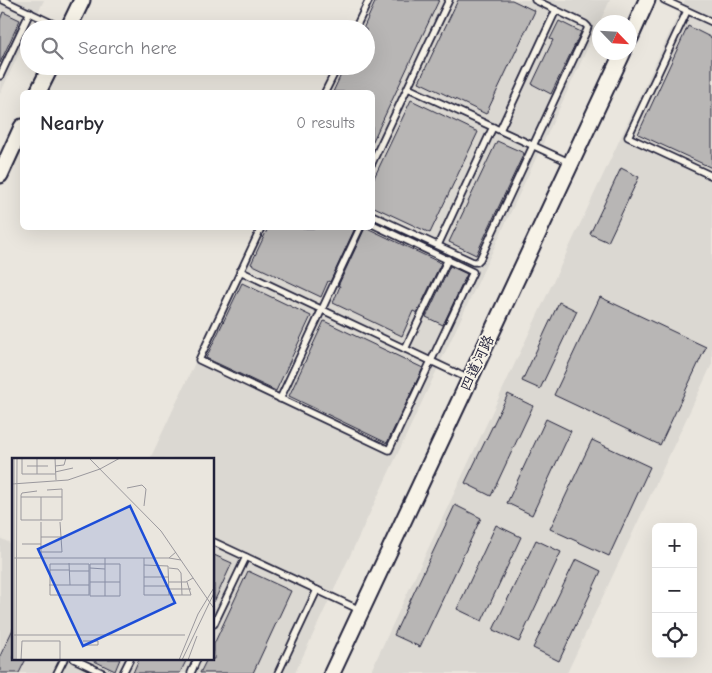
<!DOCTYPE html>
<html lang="en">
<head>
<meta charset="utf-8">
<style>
	:root { --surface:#fff; --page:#f7f7f7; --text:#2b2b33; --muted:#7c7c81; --line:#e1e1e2 }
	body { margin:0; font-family:"Comic Neue","LXGW WenKai TC",sans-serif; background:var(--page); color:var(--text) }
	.controls { position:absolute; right:15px; bottom:15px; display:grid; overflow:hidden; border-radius:8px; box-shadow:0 5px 20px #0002 }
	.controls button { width:45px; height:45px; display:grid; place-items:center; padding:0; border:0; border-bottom:1px solid var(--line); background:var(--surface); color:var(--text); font:25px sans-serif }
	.compass { position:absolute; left:592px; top:15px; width:45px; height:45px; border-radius:50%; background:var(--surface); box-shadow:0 5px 20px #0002; rotate:115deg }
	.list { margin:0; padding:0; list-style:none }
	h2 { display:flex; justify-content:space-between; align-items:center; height:65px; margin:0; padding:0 20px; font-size:21px }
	h2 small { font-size:16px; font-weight:400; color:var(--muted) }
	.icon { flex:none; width:28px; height:28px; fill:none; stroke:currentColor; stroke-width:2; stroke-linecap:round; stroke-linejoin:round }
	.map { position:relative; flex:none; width:712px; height:673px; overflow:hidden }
	.search { position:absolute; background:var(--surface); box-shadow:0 5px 20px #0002; left:20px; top:20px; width:355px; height:55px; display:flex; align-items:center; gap:12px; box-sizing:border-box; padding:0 18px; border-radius:28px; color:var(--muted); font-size:19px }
	.panel { position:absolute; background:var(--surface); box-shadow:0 5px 20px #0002; left:20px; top:90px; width:355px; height:140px; border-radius:8px }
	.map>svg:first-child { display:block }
	.built { fill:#dbd8d2 }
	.building { fill:#b8b6b5; stroke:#22223b }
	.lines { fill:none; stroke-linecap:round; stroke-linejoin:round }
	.lane-casing { stroke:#22223b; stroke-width:9 }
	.secondary-casing { stroke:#22223b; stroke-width:19 }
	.lane { stroke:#f7f3e8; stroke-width:5.5 }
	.secondary { stroke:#f7f3e8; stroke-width:15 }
	.labels { text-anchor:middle; stroke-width:4; stroke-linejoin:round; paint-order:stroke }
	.street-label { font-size:15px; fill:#22223b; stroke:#f7f3e8 }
	.inset-road { fill:none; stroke:#9a989d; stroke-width:1 }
	.view { fill:#1d4ed8; fill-opacity:0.15; stroke:#1d4ed8; stroke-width:2.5 }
	.inset-edge { fill:none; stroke:#22223b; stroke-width:2.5 }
</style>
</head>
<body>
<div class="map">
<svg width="712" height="673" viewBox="0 0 712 673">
	<rect width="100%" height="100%" fill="#eae6de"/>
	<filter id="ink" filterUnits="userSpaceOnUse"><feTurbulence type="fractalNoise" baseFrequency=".02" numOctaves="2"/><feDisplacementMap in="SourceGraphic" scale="10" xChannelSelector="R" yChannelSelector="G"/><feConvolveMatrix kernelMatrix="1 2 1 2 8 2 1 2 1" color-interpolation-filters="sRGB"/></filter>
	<g filter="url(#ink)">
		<g class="built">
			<polygon points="0,0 44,0 30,29 29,29 29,32 0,94"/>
			<polygon points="365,0 610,0 295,673 0,673 0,538 14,545 14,659 214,659 214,459 150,459 258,228 372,228 372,92 322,92 334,66 366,66 366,29 352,29"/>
			<polygon points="685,0 712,0 712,364 567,673 370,673"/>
		</g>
		<g class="building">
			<polygon points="376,0 439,0 372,143 372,92 333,92 345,66 366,66 366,29 363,29"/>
			<polygon points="458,0 512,0 535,11 486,114 419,82"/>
			<polygon points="3,12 20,20 0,63 0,20"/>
			<polygon points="559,21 581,32 551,94 532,84 553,40 550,39"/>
			<polygon points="688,26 712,38 712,168 638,134"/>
			<polygon points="411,100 478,132 430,233 372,206 372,182"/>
			<polygon points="497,141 524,153 476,255 449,242"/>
			<polygon points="621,168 639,177 608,242 590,234"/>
			<polygon points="268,228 355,228 330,282 328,281 321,297 251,264"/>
			<polygon points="365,228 367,228 441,263 417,313 413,311 402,336 333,303 340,286 338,286"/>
			<polygon points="450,266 467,274 443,325 426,317"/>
			<polygon points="242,283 311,316 276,391 206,358"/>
			<polygon points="600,297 706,347 660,445 554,395"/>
			<polygon points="559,302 577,311 540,389 522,381"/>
			<polygon points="324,321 423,368 387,443 289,396"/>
			<polygon points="508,394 533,406 491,496 465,483"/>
			<polygon points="546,419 571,431 532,515 507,503"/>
			<polygon points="592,440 650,467 609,556 550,529"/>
			<polygon points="455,505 481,518 420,647 394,635"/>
			<polygon points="496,525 521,537 482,621 457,609"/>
			<polygon points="536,540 561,552 519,642 493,630"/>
			<polygon points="214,555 232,563 214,602"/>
			<polygon points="576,559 601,571 559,661 533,648"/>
			<polygon points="248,571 291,591 253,673 200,673 207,659 214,659 214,644"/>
			<polygon points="14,627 14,659 26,659 19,673 0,673 0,656"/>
			<polygon points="90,659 120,659 115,671"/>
			<polygon points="139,659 187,659 180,673 133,673"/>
		</g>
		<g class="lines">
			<defs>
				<g id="lane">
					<polyline points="3,0 64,29"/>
					<polyline points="664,0 712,22"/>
					<polyline points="687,11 628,137 712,176"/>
					<polyline points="355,29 369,0"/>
					<polyline points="0,76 30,12"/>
					<polyline points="408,88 571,163"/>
					<polyline points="325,92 338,66"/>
					<polyline points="500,130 556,10"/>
					<polyline points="372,163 449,0"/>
					<polyline points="372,215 473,262 477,262 480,259 587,30 588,27 585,24 535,0"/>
					<polyline points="261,228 199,360 389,450 473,272 372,224"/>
					<polyline points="438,245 493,127"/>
					<polyline points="240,271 469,379"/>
					<polyline points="405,349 448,259"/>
					<polyline points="280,399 360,228"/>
					<polyline points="214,542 360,610"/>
					<polyline points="214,624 246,557"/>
					<polyline points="74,659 103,673"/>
					<polyline points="57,673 64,659"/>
					<polyline points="123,673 130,659"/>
					<polyline points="191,673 197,659"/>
					<polyline points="278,673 317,590"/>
				</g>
				<g id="secondary">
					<polyline points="68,29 82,0"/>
					<polyline points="630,38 647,0"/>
					<polyline points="38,92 51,66"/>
					<polyline points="0,175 22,127"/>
					<polyline points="332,673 623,52"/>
				</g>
			</defs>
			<use href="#lane" class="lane-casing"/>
			<use href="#secondary" class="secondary-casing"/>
			<use href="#lane" class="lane"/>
			<use href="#secondary" class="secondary"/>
		</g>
	</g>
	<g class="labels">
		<g class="street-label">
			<text transform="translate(477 363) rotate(-65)" y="5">四道河路</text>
		</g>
	</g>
	<g transform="translate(12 458)">
		<rect width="202" height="202" fill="#eae6de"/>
		<path class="inset-road" d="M10 0V16H43M43 0 44 22M77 0 149 73 203 152M15 8H36M43 8 52 7 54 0M43 14 61 10M25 16V0M0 26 56 22 88 11 108 0M115 30 130 27 134 31 132 48M35 32 50 31V39M9 39H50V62H9V37L10 35 25 33M29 62V39M29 64V100M29 79H50M10 86H29M29 94H50L48 64M164 94 157 100 169 102M2 100H157M132 100V137H179L175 124M57 105 58 127M38 106H77V137H38ZM78 106H108V138H78ZM132 107 156 108 157 137M78 110 93 111M157 110 166 111 169 115 170 137M38 112H57M57 113H77M132 119H157M78 124H108M157 124H174L181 120M37 127H77M132 128H157M157 131H179M93 138V100M2 177H173M10 183H48V202H9ZM71 183H86V187H71M2 202V0M4 202 5 0M167 202 186 156 203 128M170 202 203 133M176 202 185 178"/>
		<path class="view" d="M118 48 163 145 71 188 26 91Z"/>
		<rect width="202" height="202" class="inset-edge"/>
	</g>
</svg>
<div class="controls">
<button>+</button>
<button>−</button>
<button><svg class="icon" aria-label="locate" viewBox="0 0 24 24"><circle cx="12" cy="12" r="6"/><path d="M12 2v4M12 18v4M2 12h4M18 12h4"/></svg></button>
</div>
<svg class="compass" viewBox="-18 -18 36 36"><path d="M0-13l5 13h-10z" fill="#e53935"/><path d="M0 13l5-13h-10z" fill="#7c7c81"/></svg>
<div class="search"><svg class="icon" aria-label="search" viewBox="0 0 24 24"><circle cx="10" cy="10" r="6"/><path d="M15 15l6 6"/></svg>Search here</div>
<section class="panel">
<h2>Nearby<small>0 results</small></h2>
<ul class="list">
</ul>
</section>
</div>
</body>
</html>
